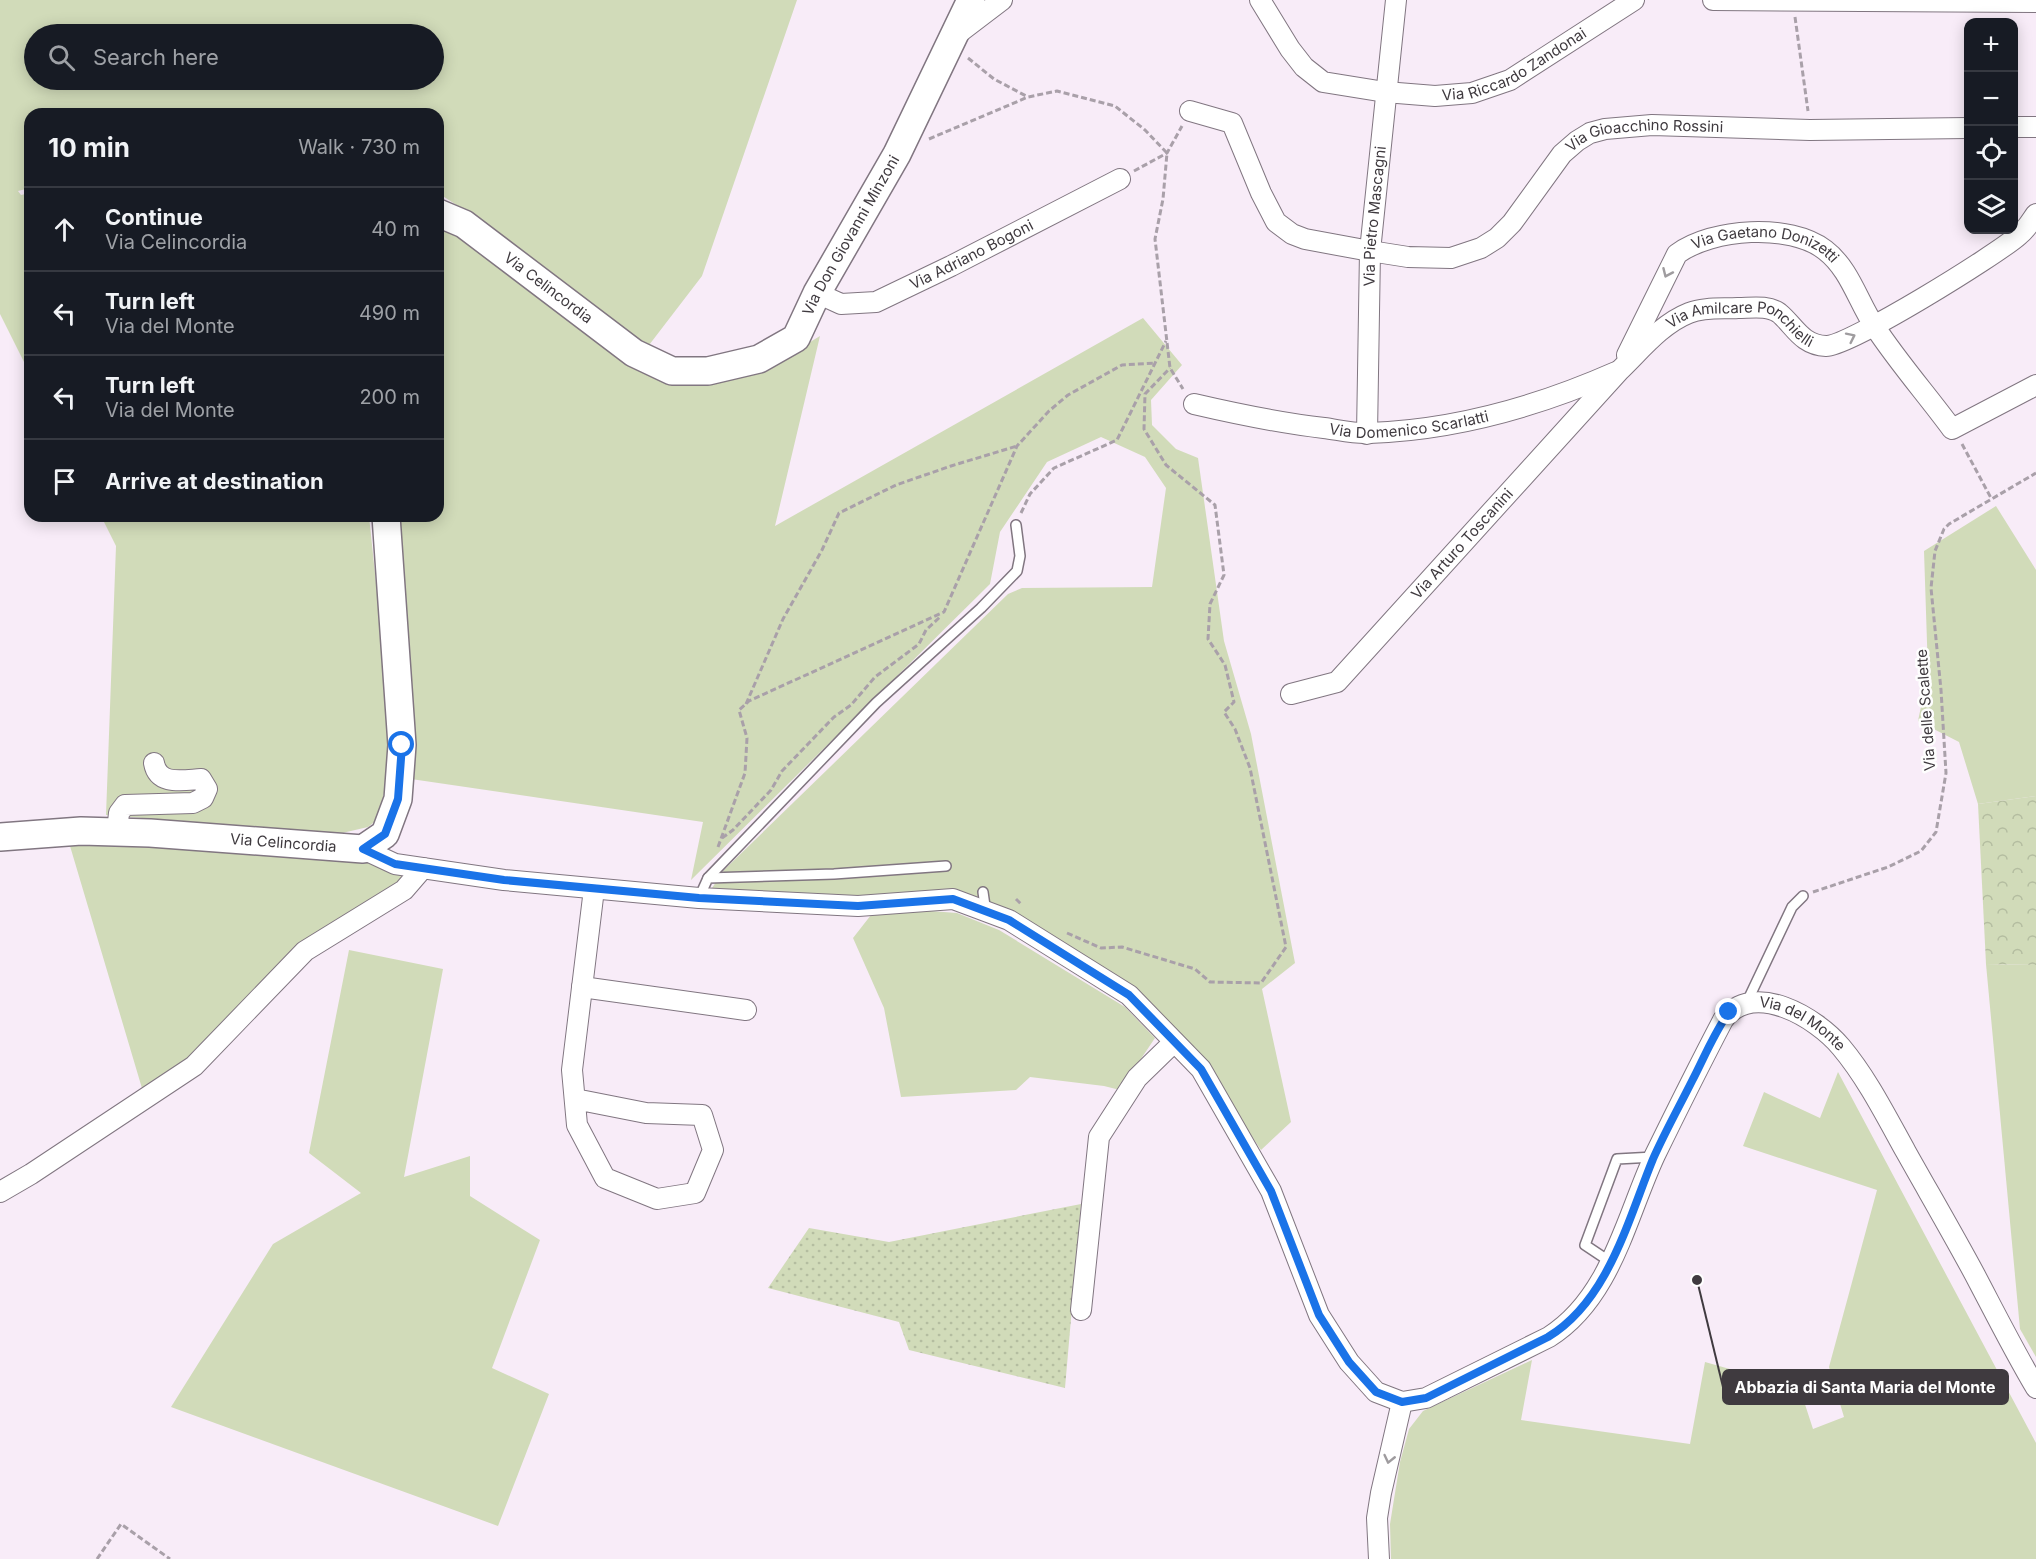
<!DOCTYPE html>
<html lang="en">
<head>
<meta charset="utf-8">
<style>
	:root { --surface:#171b24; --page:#20242c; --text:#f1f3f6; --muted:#9ea1a6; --line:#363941 }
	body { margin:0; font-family:Inter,sans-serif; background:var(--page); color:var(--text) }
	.controls { position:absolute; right:18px; top:18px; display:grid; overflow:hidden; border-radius:12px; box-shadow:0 3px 15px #0003 }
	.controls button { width:54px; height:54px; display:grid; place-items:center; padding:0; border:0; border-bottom:2px solid var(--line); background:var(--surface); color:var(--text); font:30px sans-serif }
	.stop { position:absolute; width:18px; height:18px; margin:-14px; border:4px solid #1a73e8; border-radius:50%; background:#fff }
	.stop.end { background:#1a73e8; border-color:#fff; box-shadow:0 2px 6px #0008 }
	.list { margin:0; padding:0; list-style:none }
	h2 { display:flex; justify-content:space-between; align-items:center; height:78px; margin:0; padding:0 24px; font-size:26px }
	h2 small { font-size:20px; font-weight:400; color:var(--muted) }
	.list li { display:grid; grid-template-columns:39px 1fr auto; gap:18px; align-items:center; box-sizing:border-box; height:84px; padding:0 24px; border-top:2px solid var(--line) }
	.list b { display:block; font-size:22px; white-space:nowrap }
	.list p { margin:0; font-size:20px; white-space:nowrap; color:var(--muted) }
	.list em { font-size:20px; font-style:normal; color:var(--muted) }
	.icon { flex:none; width:33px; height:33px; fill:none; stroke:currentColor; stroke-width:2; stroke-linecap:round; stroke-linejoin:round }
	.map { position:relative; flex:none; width:2036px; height:1559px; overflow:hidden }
	.search { position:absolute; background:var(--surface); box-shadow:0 3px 15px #0003; left:24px; top:24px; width:420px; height:66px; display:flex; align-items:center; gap:15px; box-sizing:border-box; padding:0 21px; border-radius:33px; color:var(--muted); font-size:22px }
	.panel { position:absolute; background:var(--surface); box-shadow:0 3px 15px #0003; left:24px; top:108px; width:420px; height:414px; border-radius:18px }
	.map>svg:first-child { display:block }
	.green { fill:#d1dbb9; fill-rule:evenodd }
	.forest { fill:url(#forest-crowns) }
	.garden { fill:url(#garden-dots) }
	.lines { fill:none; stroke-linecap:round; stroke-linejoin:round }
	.lane-casing { stroke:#817681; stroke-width:12 }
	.street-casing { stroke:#817681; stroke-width:22 }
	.secondary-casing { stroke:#817681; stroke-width:30 }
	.path { stroke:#a9a0a9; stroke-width:3; stroke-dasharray:6 3; stroke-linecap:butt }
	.lane { stroke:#fff; stroke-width:9 }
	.street { stroke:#fff; stroke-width:20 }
	.secondary { stroke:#fff; stroke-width:27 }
	.oneway { stroke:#9f9c9f }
	.route { stroke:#1a73e8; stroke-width:8 }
	.labels { text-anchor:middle; stroke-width:5; stroke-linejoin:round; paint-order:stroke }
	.street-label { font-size:15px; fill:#3f3a3f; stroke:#fefefe }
	.leader { fill:none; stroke:#3f3a3f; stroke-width:2 }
	.callout-dot { fill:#3f3a3f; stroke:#fefefe; stroke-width:2 }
	.callout { fill:#3f3a3f; stroke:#3f3a3f; stroke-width:2 }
	.callout-label { font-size:16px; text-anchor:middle; font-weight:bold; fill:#fff }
</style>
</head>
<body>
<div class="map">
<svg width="2036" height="1559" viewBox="0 0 2036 1559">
	<defs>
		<pattern id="forest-crowns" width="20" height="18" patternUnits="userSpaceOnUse" patternTransform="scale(1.5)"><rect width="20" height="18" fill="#d1dbb9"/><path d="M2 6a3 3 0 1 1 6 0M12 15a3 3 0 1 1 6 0" fill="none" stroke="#b4bda0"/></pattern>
		<pattern id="garden-dots" width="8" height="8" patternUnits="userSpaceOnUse" patternTransform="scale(1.5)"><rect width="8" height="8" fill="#d1dbb9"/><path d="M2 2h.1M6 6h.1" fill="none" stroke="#b4bda0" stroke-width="1.8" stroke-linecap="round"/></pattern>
	</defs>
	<rect width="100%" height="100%" fill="#f8ecf8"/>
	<g class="green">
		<path d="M0 0H797L702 276 646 349 455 204 438 193V114H30V188L18 191 21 195 30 193V374L0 314ZM34 34H434V80H34Z"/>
		<polygon points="438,224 464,234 641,366 766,369 820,336 775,526 1143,318 1182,365 1151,400 1152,425 1176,449 1198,458 1224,641 1251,734 1295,963 1262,989 1291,1122 1261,1150 1221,1091 1180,1039 1133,986 1010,910 712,888 724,870 1008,594 1022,588 1152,587 1166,488 1145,457 1101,437 1047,462 1000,532 990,584 691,880 703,822 411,779 393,516 438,516"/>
		<polygon points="1996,506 2036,570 2036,796 1978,804 1959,742 1918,721 1928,673 1924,551"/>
		<polygon points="101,516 369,516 389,708 391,763 378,819 368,827 338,834 106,815 116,546"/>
		<polygon points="83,841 358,860 403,873 398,887 340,924 190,1062 144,1095 70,846"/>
		<polygon points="904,909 957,913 999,930 1125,1007 1155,1038 1120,1090 1104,1086 1030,1077 1016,1090 901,1097 884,1008 853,938 871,915"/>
		<polygon points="349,950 443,969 404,1177 470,1156 470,1196 540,1240 492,1368 549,1394 498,1526 171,1407 273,1244 361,1193 309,1153"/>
		<polygon points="1986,964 2036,965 2036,1357 2020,1329"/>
		<polygon points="1838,1072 2036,1443 2036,1559 1391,1559 1390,1524 1400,1462 1409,1429 1423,1411 1532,1360 1521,1420 1690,1444 1705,1362 1800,1389 1813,1429 1844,1417 1829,1367 1877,1190 1743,1146 1764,1092 1820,1118"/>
	</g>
	<polygon class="forest" points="2036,796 2036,965 1986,964 1978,804"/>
	<polygon class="garden" points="1081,1204 1065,1388 909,1350 899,1322 768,1288 809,1228 889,1242"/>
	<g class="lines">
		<defs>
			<g id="lane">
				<polyline points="708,878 876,703 981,608 1017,571 1020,556 1016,525"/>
				<polyline points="983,892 985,906 989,908"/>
				<polyline points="699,898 708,878 834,874 946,866"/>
				<polyline points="1746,1004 1792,907 1803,896"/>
				<polyline points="1612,1263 1585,1245 1617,1159 1654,1157"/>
			</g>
			<g id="street">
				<path id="s1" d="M1260 0 1290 49 1304 67 1323 82 1385 92 1435 96 1472 93 1510 80 1634 0"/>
				<polyline points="1713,0 2036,2"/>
				<polyline points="956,35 1002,0"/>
				<path id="s2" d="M1190 111 1232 123 1261 193 1276 222 1292 234 1305 239 1370 251 1408 257 1451 258 1481 248 1497 238 1512 223 1562 154 1577 141 1590 133 1605 129 1652 125 1810 130 1968 128"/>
				<polyline points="2014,127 2036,127"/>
				<path id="s3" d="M817 293 841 304 876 302 951 266 1120 179"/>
				<path id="s4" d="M1627 355 1677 254C1712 228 1790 223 1825 250 1850 269 1858 302 1875 327 1898 362 1927 395 1952 429L2036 385"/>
				<path id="s5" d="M1194 404C1237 414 1280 423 1324 428 1339 430 1355 434 1369 433 1455 430 1539 406 1616 372"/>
				<path id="s6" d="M1367 434 1370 251 1396 0"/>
				<path id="s7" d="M1291 694 1337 682 1619 371C1640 351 1661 324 1689 313 1704 307 1722 309 1738 308 1751 308 1768 305 1779 313 1794 325 1801 345 1826 346 1848 347 1998 254 2019 235 2026 230 2031 221 2036 214"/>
				<path d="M117 832 119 813 125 805 193 803 203 798 207 789 201 779C183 780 158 786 154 763"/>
				<path id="s8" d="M363 849 395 864 504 880 699 898 858 906 953 899 1009 920 1129 995 1201 1069 1271 1191 1319 1315 1349 1362 1376 1392 1402 1402 1426 1398 1549 1337C1611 1298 1626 1217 1655 1155 1677 1110 1700 1064 1723 1020 1753 979 1817 1018 1841 1047 1867 1078 1886 1116 1906 1152 1929 1193 1953 1234 1975 1275 1995 1313 2014 1351 2036 1388"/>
				<polyline points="582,987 746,1010"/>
				<polyline points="575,1099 646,1113 702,1115 713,1150 695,1193 657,1199 605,1178 577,1125 572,1070 594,889"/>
				<polyline points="0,1192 31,1174 194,1066 305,951 404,890 423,868"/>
				<polyline points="1081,1310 1099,1137 1137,1078 1174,1042"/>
				<polyline points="1379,1559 1377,1518 1381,1493 1402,1402"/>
			</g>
			<g id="secondary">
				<path id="s9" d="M438 213 464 224 634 353 672 371H708L759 359 796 338 817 293 897 154 971 0"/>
				<path id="s10" d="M0 837 81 831 150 833 363 849 385 834 398 799 402 745 386 516"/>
			</g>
		</defs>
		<use href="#lane" class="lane-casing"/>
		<use href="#street" class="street-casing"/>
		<use href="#secondary" class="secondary-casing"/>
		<g class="path">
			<polyline points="1795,17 1808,111"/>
			<polyline points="968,58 994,79 1028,97"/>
			<polyline points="929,139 1028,97 1057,91 1115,106 1145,130 1167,153 1163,199 1155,239 1170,368 1183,389"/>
			<polyline points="1134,171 1167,153 1182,126"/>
			<polyline points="1962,444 1991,498"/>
			<polyline points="1021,513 1030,494 1054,468 1117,440 1166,341"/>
			<polyline points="746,704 783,619 822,550 839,513 896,485 951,466 1017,446"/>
			<polyline points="722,838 733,830 771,790 782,771 834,717 851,705 875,677 919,644 926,630 941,616"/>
			<polyline points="718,847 745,773 747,738 739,710 749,701 944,612 1017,446 1049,411 1068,395 1122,365 1155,363"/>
			<polyline points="1813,892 1888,867 1921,851 1936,832 1946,773 1941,690 1931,588 1935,551 1944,529 1949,524 2036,473"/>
			<polyline points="1016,899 1022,905"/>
			<polyline points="1067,933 1101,948 1122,947 1195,969 1210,982 1261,983 1286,947 1250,768 1235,729 1224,712 1234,702 1225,665 1208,639 1210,604 1224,575 1215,505 1166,465 1144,429 1145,394 1170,368"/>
			<polyline points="97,1559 121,1524 170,1559"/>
		</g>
		<use href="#lane" class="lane"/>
		<use href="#street" class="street"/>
		<use href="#secondary" class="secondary"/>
	</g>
	<defs><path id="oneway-chevron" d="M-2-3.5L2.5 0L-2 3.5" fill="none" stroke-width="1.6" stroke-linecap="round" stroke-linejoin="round" transform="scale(1.5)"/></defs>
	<g class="oneway">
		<use href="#oneway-chevron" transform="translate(1667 273) rotate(114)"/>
		<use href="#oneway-chevron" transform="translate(1851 337) rotate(-26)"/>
		<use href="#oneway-chevron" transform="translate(1389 1459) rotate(103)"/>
	</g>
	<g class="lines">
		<path class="route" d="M402 745 398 799 385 834 363 849 395 864 504 880 699 898 858 906 953 899 1009 920 1129 995 1201 1069 1271 1191 1319 1315 1349 1362 1376 1392 1402 1402 1426 1398 1548 1337C1608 1301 1628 1220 1653 1159 1665 1132 1679 1107 1692 1081 1704 1058 1714 1033 1729 1012"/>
	</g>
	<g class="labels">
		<g class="street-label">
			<text dy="5" stroke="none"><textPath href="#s1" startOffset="304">Via Riccardo Zandonai</textPath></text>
			<text dy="5" stroke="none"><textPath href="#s2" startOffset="579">Via Gioacchino Rossini</textPath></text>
			<text dy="5" stroke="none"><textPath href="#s6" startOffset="218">Via Pietro Mascagni</textPath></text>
			<text dy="5" stroke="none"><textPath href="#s9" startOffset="531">Via Don Giovanni Minzoni</textPath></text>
			<text dy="5" stroke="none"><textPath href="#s3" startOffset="168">Via Adriano Bogoni</textPath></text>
			<text dy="5" stroke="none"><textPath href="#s4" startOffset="207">Via Gaetano Donizetti</textPath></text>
			<text dy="5" stroke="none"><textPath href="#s9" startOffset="134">Via Celincordia</textPath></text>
			<text dy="5" stroke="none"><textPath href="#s7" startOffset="615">Via Amilcare Ponchielli</textPath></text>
			<text dy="5" stroke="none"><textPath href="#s5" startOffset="218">Via Domenico Scarlatti</textPath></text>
			<text dy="5" stroke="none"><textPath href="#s7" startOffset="234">Via Arturo Toscanini</textPath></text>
			<text transform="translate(1926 710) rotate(-94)" y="5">Via delle Scalette</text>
			<text dy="5" stroke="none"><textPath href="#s10" startOffset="284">Via Celincordia</textPath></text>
			<text dy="5" stroke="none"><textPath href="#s8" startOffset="1916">Via del Monte</textPath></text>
		</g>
	</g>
	<path class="leader" d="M1697 1280L1723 1387"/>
	<circle class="callout-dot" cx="1697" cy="1280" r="6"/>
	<rect class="callout" x="1723" y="1370" width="285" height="34" rx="6"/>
	<g class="callout-label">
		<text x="1865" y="1393">Abbazia di Santa Maria del Monte</text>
	</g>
</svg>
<div class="controls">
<button>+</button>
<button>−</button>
<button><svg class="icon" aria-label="locate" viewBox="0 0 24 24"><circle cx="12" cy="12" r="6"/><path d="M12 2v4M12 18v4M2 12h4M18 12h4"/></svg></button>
<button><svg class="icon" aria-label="layers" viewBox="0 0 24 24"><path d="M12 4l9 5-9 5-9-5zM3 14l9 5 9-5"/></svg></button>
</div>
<div class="stop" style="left:402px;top:745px"></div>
<div class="stop end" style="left:1729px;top:1012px"></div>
<div class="search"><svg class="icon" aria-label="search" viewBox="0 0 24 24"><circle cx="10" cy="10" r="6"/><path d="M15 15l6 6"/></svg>Search here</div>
<section class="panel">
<h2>10 min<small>Walk · 730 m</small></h2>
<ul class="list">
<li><svg class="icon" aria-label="ahead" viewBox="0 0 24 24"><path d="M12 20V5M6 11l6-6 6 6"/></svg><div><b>Continue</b><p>Via Celincordia</p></div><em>40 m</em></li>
<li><svg class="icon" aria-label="left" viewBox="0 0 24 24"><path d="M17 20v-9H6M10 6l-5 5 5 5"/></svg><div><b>Turn left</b><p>Via del Monte</p></div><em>490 m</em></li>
<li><svg class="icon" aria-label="left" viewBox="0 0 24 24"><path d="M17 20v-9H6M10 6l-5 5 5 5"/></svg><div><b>Turn left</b><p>Via del Monte</p></div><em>200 m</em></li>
<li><svg class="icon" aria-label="arrive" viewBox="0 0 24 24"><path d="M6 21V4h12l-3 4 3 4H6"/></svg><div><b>Arrive at destination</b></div></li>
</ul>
</section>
</div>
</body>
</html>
